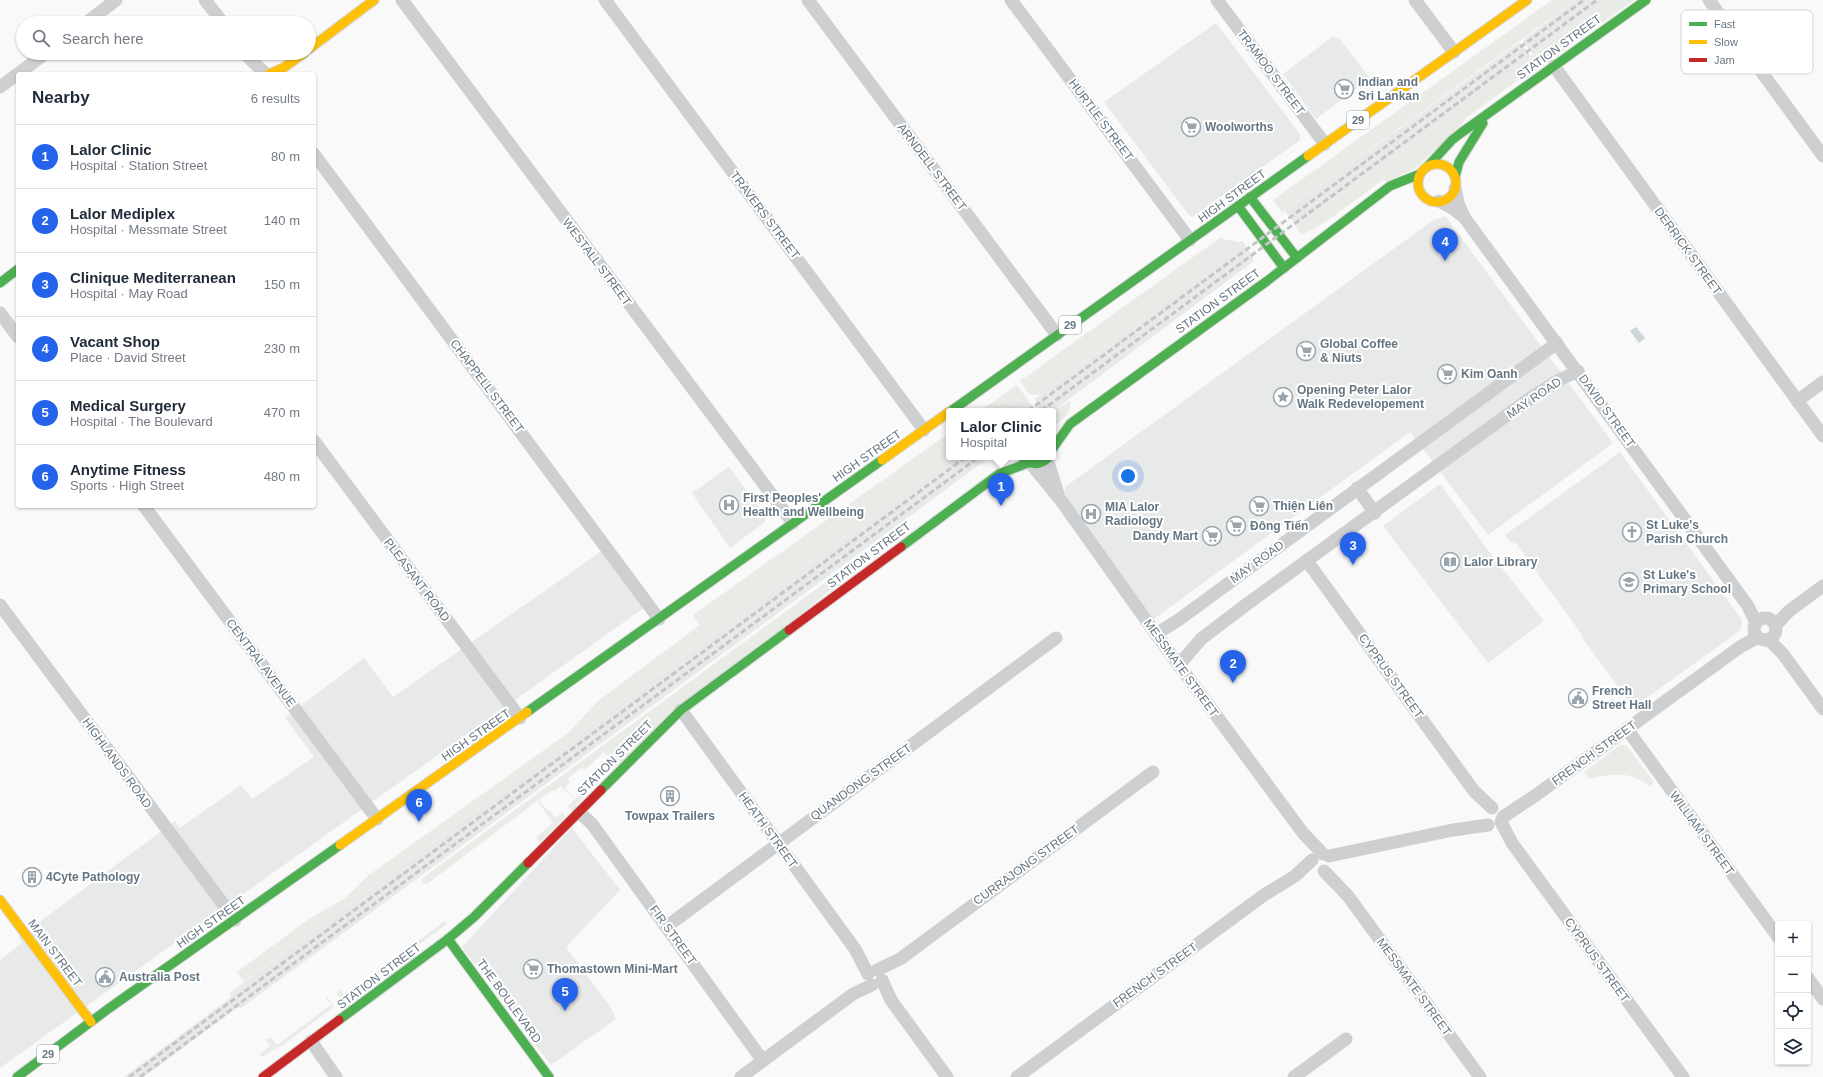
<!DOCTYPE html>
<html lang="en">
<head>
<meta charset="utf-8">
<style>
	:root { --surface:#fff; --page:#f6f6f7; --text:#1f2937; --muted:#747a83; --line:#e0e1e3; --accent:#2563eb }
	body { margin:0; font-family:Helvetica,sans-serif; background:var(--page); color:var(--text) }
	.controls { position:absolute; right:12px; bottom:12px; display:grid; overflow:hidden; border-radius:4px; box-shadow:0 1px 3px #0004 }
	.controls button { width:36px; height:36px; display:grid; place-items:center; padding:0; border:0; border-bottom:1px solid var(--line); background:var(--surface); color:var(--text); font:20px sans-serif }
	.you { position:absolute; left:1128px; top:476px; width:14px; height:14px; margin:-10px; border:3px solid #fff; border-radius:50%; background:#1a73e8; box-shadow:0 0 0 6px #1a73e833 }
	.badge { display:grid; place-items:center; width:26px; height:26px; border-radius:50%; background:var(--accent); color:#fff; font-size:13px; font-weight:700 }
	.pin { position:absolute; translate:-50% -33px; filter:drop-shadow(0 1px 2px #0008) }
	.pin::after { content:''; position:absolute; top:21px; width:14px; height:12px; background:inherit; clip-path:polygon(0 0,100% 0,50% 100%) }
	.popup { position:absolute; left:946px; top:408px; width:110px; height:52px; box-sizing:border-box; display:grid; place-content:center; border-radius:4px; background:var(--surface); filter:drop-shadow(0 1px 3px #0005); font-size:13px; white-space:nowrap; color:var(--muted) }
	.popup b { font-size:15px; color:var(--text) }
	.popup::after { content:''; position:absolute; left:50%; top:100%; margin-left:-8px; border:8px solid transparent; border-top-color:var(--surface) }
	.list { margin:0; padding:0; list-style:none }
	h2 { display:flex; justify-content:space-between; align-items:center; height:52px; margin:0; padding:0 16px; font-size:17px }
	h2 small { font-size:13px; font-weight:400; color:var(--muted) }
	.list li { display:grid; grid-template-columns:26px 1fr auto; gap:12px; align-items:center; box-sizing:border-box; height:64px; padding:0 16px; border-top:1px solid var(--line) }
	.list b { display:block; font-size:15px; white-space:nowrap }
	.list p { margin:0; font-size:13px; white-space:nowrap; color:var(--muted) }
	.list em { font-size:13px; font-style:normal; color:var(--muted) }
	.icon { flex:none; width:22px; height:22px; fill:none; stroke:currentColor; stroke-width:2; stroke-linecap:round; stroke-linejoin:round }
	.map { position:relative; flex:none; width:1823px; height:1077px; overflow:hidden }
	.search { position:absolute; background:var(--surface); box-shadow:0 1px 3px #0004; left:16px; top:16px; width:300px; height:44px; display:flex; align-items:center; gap:10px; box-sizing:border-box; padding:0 14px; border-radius:22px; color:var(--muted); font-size:15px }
	.panel { position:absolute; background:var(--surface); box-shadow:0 1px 3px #0004; left:16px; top:72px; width:300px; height:436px; border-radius:4px }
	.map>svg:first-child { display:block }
	.built { fill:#e8e9e9 }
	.green { fill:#e8ebe6 }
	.water { fill:#ced6d9 }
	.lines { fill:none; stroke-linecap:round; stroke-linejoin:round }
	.fast-casing { stroke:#d5d6d7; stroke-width:11 }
	.slow-casing { stroke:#d5d6d7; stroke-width:11 }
	.jam-casing { stroke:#d5d6d7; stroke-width:11 }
	.street { stroke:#cecfd0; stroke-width:13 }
	.fast { stroke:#4caf50; stroke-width:9 }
	.slow { stroke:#ffc107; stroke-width:9 }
	.jam { stroke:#c62828; stroke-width:9 }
	.rail { stroke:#c3c5c6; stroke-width:3; stroke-dasharray:6 3; stroke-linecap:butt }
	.labels { text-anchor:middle; stroke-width:4; stroke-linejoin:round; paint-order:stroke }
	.shield { fill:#fff; stroke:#939fa8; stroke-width:1 }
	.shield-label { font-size:11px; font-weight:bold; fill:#657683 }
	.street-label { font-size:12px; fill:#657683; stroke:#fff }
	.poi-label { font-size:12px; font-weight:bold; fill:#657683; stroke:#fff; text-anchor:start }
	.key { fill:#fff; stroke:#d1d6da; stroke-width:1 }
	.key-label { font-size:11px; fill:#657683 }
</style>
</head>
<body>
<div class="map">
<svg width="1823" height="1077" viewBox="0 0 1823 1077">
	<rect width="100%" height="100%" fill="#f9f9f9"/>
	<g class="built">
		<polygon points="1576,0 1608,0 1533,54 1523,40"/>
		<polygon points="1216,23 1300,134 1300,140 1193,217 1189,215 1104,102"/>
		<polygon points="1332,37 1339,38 1370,78 1316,119 1283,74"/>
		<polygon points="1520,42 1531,56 1297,226 1285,211"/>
		<polygon points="1445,216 1613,443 1488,535 1410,432 1151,621 1063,498 1065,487 1432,221"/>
		<polygon points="1223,239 1239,242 1242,241 1254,258 1253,259 1254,261 1053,411 1041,411 1035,402 1036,401 1035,399 1205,273 1201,255"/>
		<polygon points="1022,396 1026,397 1037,411 1002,411"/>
		<polygon points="1620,452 1742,620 1741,630 1631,709 1627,699 1581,636 1582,635 1515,542 1512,544 1505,535"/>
		<polygon points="954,457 990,457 240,1009 238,1007 144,1077 124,1077 230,998 231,992"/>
		<polygon points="729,467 766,517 765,522 730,548 692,493"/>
		<polygon points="1440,484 1490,553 1544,621 1488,663 1383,526"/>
		<polygon points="609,546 652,602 0,1068 0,960 22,943 18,938 175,821 180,828 241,785 252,799 314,757 285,718 364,658 393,697"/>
		<polygon points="572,828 620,890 566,947 611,1008 616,1019 551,1065 462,947"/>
	</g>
	<g class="green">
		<polygon points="1552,0 1576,0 1282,213 1273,200"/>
		<polygon points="1608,0 1634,0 1534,72 1532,70 1466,118 1457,131 1414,169 1386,182 1383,180 1324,223 1302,235 1296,227"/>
		<polygon points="1221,237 1223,239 1201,255 1205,273 1040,395 1029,394 1020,381"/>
		<polygon points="1017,385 1026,397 1022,396 1002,411 980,411"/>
		<path d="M1070 401C1071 413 1064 421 1053 425V411Z"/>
		<polygon points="949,433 949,457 954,457 244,982 237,972 306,921 345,898 369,875 568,733 598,701 700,625 693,615"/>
		<polygon points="830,579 832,589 610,771 607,768 613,761 604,752 585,770 582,767 567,779 570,782 565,788 575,799 583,792 585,796 572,809 567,807 575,799 560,786 555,791 553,790 538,800 556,818 563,812 565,817 540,842 536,838 553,822 537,801 427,884 423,884 421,879"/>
		<path d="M1620 745H1626L1654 782 1650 786C1628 771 1614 773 1590 779L1584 772Z"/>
		<polygon points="445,921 447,924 342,1001 337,993 339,989 344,996"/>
		<polygon points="327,997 334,1007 284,1044 262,1057 260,1054 270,1046 265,1039 272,1038 277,1045 331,1005 326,998"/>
	</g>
	<polygon class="water" points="1636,327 1645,338 1639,343 1630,331"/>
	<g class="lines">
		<defs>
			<g id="fast">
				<polyline points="1428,166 1452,140 1461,133 1646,0"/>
				<polyline points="1455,177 1459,162 1483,123"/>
				<polyline points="1250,197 1297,258"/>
				<polyline points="1238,206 1284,268"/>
				<polyline points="0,283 18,269"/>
				<polyline points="951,411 1308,156"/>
				<polyline points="1053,448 1070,424 1267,281 1390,186 1420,174"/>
				<path d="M1022 457C1031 466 1040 466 1049 457"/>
				<polyline points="901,547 999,474 1028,463"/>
				<polyline points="527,712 882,460"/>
				<polyline points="601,790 681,710 789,630"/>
				<polyline points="448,939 549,1077"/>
				<polyline points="339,1020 448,939 474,917 528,863"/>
				<polyline points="17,1077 108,1009 340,845"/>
			</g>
			<g id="slow">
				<polyline points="309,49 374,0"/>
				<polyline points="269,74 283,68 304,53"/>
				<polyline points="1308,156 1527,0"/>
				<circle cx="1437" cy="183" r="19"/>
				<polyline points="882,460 949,412"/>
				<polyline points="340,845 527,712"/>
				<polyline points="0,900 91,1022"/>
			</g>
			<g id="jam">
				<polyline points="789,630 901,547"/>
				<polyline points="528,863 601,790"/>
				<polyline points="263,1077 339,1020"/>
			</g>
		</defs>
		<use href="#fast" class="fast-casing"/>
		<use href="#slow" class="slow-casing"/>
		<use href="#jam" class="jam-casing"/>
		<g class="street">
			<polyline points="205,0 223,23"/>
			<polyline points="402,0 793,523"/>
			<polyline points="605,0 924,430"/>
			<polyline points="808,0 1057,335"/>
			<polyline points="1011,0 1190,240"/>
			<polyline points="1217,0 1325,144"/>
			<polyline points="1415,0 1454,52"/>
			<polyline points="1709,0 1823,156"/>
			<polyline points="86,23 116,0"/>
			<polyline points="245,53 251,60 266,74"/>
			<polyline points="1554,66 1823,436"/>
			<polyline points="0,87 46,53"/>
			<polyline points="314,154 659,619"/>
			<polyline points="1455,188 1458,203 1464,217 1748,606 1756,623"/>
			<polyline points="1439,201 1452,208 1464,217"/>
			<polyline points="0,313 18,337"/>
			<polyline points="1797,401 1823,382"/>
			<polyline points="314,441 520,718"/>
			<polyline points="1047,459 1058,494"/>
			<polyline points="1031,464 1062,502 1156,634 1303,833 1323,854"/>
			<polyline points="1357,488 1375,513"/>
			<polyline points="144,506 377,819"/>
			<polyline points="1307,561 1474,791 1492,808"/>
			<polyline points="0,605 235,920"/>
			<circle cx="1765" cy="629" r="11"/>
			<polyline points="1775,626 1789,611 1823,586"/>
			<polyline points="1156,634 1177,621 1557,343"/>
			<polyline points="1768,639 1783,654 1823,709"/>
			<polyline points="1179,665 1201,639 1247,604 1532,397 1559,380 1578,371"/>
			<polyline points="681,710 855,949 868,974"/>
			<polyline points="1627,729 1778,937"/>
			<polyline points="579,812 592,824 763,1061"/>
			<polyline points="1503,817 1536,795 1740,647 1758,637"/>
			<polyline points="1501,822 1512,843 1683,1077"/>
			<polyline points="1329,856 1453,830 1488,825"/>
			<polyline points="1324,871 1348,896 1480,1077"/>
			<polyline points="666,927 1056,638"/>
			<polyline points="877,970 900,959 1153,772"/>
			<polyline points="1808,978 1823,999"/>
			<polyline points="882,980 891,1000 947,1077"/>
			<polyline points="311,1041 336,1077"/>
			<polyline points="741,1077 853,994 872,985"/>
			<polyline points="1017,1077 1264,895 1295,876 1312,860"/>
			<polyline points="1294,1077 1346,1039"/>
		</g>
		<use href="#fast" class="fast"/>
		<use href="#slow" class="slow"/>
		<use href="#jam" class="jam"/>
		<g class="rail">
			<polyline points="1028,411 1584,0"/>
			<polyline points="1041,411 1597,0"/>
			<polyline points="129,1077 966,457"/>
			<polyline points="140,1077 979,457"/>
		</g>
	</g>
	<defs>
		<symbol id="supermarket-ring" viewBox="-11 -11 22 22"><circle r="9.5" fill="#fff" stroke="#99a4ac" stroke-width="1.5"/><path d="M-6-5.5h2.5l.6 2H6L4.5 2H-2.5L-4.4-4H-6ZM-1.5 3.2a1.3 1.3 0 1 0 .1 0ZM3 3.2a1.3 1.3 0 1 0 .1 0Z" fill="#99a4ac"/></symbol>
		<symbol id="sight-ring" viewBox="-11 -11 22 22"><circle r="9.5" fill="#fff" stroke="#99a4ac" stroke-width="1.5"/><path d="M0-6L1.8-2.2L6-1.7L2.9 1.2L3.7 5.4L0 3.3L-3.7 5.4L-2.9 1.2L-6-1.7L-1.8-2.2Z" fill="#99a4ac"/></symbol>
		<symbol id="hospital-ring" viewBox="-11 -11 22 22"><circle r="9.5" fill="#fff" stroke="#99a4ac" stroke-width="1.5"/><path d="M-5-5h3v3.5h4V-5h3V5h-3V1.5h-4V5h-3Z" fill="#99a4ac"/></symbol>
		<symbol id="church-ring" viewBox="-11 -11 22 22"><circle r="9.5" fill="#fff" stroke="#99a4ac" stroke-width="1.5"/><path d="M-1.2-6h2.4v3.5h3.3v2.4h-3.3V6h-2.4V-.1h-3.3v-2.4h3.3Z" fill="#99a4ac"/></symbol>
		<symbol id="library-ring" viewBox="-11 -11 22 22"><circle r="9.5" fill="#fff" stroke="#99a4ac" stroke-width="1.5"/><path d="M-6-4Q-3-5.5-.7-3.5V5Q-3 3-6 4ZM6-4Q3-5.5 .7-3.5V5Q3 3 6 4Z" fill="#99a4ac"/></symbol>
		<symbol id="school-ring" viewBox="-11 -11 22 22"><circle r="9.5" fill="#fff" stroke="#99a4ac" stroke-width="1.5"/><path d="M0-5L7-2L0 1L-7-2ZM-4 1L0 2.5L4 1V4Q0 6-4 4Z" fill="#99a4ac"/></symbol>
		<symbol id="civic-ring" viewBox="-11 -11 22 22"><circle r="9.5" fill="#fff" stroke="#99a4ac" stroke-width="1.5"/><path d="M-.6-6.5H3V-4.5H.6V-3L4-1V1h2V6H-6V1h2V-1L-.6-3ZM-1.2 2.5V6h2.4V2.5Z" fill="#99a4ac"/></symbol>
		<symbol id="building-ring" viewBox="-11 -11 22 22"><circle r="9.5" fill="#fff" stroke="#99a4ac" stroke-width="1.5"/><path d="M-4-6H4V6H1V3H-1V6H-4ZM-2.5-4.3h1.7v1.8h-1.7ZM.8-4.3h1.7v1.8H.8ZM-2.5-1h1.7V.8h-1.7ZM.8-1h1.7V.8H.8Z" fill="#99a4ac"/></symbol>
	</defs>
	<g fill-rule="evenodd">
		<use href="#supermarket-ring" x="1333" y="78" width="22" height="22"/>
		<use href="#supermarket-ring" x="1180" y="116" width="22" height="22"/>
		<use href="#supermarket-ring" x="1295" y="340" width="22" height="22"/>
		<use href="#supermarket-ring" x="1436" y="363" width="22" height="22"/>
		<use href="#sight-ring" x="1272" y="386" width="22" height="22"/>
		<use href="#hospital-ring" x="718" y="494" width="22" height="22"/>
		<use href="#supermarket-ring" x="1248" y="495" width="22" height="22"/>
		<use href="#hospital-ring" x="1080" y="503" width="22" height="22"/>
		<use href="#supermarket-ring" x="1225" y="515" width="22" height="22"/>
		<use href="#church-ring" x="1621" y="521" width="22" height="22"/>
		<use href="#supermarket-ring" x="1201" y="525" width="22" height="22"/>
		<use href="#library-ring" x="1439" y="551" width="22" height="22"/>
		<use href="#school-ring" x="1618" y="571" width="22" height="22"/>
		<use href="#civic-ring" x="1567" y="687" width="22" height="22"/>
		<use href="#building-ring" x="659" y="785" width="22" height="22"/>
		<use href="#building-ring" x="21" y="866" width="22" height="22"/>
		<use href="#supermarket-ring" x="522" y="958" width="22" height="22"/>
		<use href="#civic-ring" x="94" y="966" width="22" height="22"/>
	</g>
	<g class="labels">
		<g class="shield">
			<rect x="1347" y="111" width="22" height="18" rx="3"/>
			<rect x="1059" y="316" width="22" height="18" rx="3"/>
			<rect x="37" y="1045" width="22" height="18" rx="3"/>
		</g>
		<g class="shield-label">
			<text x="1358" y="124">29</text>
			<text x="1070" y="329">29</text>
			<text x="48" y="1058">29</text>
		</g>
		<g class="street-label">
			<text transform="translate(1559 47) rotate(-36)" y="4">STATION STREET</text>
			<text transform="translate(1271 72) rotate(53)" y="4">TRAMOO STREET</text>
			<text transform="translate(1101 120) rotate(53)" y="4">HURTLE STREET</text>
			<text transform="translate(932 167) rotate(53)" y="4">ARNDELL STREET</text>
			<text transform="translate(1232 196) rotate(-36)" y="4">HIGH STREET</text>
			<text transform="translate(765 215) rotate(53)" y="4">TRAVERS STREET</text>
			<text transform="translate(1688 251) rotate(54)" y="4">DERRICK STREET</text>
			<text transform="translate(597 262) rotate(53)" y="4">WESTALL STREET</text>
			<text transform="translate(1218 301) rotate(-36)" y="4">STATION STREET</text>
			<text transform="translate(487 386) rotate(53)" y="4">CHAPPELL STREET</text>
			<text transform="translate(1534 398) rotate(-34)" y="4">MAY ROAD</text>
			<text transform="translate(1607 411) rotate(54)" y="4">DAVID STREET</text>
			<text transform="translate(867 456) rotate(-35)" y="4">HIGH STREET</text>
			<text transform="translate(869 555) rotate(-37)" y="4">STATION STREET</text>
			<text transform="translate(1257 562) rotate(-36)" y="4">MAY ROAD</text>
			<text transform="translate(417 580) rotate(53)" y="4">PLEASANT ROAD</text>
			<text transform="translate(261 663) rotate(53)" y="4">CENTRAL AVENUE</text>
			<text transform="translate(1181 668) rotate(54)" y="4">MESSMATE STREET</text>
			<text transform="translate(1391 676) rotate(54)" y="4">CYPRUS STREET</text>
			<text transform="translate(476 735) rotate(-35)" y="4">HIGH STREET</text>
			<text transform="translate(1594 753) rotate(-36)" y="4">FRENCH STREET</text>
			<text transform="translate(615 758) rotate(-45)" y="4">STATION STREET</text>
			<text transform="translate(117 763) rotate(54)" y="4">HIGHLANDS ROAD</text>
			<text transform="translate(861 782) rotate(-36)" y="4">QUANDONG STREET</text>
			<text transform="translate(768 830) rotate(54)" y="4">HEATH STREET</text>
			<text transform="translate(1702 833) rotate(54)" y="4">WILLIAM STREET</text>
			<text transform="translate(1026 865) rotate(-36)" y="4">CURRAJONG STREET</text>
			<text transform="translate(211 922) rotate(-35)" y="4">HIGH STREET</text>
			<text transform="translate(673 935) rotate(54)" y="4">FIR STREET</text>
			<text transform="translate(55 953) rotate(53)" y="4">MAIN STREET</text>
			<text transform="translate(1597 960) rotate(54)" y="4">CYPRUS STREET</text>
			<text transform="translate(1155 975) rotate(-36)" y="4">FRENCH STREET</text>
			<text transform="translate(379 976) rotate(-37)" y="4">STATION STREET</text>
			<text transform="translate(1414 987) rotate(54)" y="4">MESSMATE STREET</text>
			<text transform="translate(509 1001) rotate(54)" y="4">THE BOULEVARD</text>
		</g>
		<g class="poi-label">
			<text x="1358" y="86">Indian and<tspan x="1358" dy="14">Sri Lankan</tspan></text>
			<text x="1205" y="131">Woolworths</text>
			<text x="1320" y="348">Global Coffee<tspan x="1320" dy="14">&amp; Niuts</tspan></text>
			<text x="1461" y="378">Kim Oanh</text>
			<text x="1297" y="394">Opening Peter Lalor<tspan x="1297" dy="14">Walk Redevelopement</tspan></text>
			<text x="743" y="502">First Peoples'<tspan x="743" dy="14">Health and Wellbeing</tspan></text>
			<text x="1273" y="510">Thiện Liên</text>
			<text x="1105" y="511">MIA Lalor<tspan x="1105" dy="14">Radiology</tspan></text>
			<text x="1646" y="529">St Luke's<tspan x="1646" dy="14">Parish Church</tspan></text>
			<text x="1250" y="530">Đông Tiến</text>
			<text x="1198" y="540" text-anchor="end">Dandy Mart</text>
			<text x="1464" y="566">Lalor Library</text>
			<text x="1643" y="579">St Luke's<tspan x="1643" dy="14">Primary School</tspan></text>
			<text x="1592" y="695">French<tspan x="1592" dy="14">Street Hall</tspan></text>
			<text x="670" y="820" text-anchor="middle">Towpax Trailers</text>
			<text x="46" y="881">4Cyte Pathology</text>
			<text x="547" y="973">Thomastown Mini-Mart</text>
			<text x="119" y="981">Australia Post</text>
		</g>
	</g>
	<rect x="1681" y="10" width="132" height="64" rx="6" class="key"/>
	<rect x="1689" y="22" width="18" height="4" fill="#4caf50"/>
	<rect x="1689" y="40" width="18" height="4" fill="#ffc107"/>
	<rect x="1689" y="58" width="18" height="4" fill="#c62828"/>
	<g class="key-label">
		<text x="1714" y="28">Fast</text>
		<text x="1714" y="46">Slow</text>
		<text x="1714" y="64">Jam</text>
	</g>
</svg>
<div class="controls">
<button>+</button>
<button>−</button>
<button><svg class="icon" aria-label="locate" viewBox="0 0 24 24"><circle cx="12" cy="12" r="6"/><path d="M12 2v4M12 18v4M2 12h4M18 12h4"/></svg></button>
<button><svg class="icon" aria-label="layers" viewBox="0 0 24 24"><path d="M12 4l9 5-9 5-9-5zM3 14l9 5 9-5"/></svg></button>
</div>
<div class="you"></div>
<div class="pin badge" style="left:1001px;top:506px">1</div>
<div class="popup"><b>Lalor Clinic</b>Hospital</div>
<div class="pin badge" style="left:1233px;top:683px">2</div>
<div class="pin badge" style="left:1353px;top:565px">3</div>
<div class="pin badge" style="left:1445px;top:261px">4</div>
<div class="pin badge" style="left:565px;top:1011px">5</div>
<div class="pin badge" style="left:419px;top:822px">6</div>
<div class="search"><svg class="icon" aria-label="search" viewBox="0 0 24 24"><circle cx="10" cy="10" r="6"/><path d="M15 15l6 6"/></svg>Search here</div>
<section class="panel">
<h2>Nearby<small>6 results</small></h2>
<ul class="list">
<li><span class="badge">1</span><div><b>Lalor Clinic</b><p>Hospital · Station Street</p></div><em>80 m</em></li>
<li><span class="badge">2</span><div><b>Lalor Mediplex</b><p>Hospital · Messmate Street</p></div><em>140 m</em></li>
<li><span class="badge">3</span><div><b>Clinique Mediterranean</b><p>Hospital · May Road</p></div><em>150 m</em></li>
<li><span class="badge">4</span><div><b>Vacant Shop</b><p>Place · David Street</p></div><em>230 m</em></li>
<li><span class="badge">5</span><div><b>Medical Surgery</b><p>Hospital · The Boulevard</p></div><em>470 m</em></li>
<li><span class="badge">6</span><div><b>Anytime Fitness</b><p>Sports · High Street</p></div><em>480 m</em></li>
</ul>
</section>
</div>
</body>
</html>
